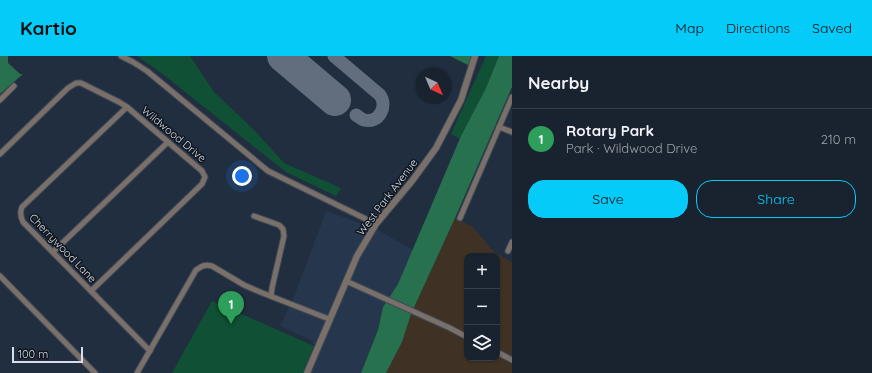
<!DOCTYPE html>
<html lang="en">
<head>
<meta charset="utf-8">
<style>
	:root { --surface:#19222f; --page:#262f3b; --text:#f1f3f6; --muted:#9fa4aa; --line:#373f4b; --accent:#05cbf9 }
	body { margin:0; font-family:Quicksand,sans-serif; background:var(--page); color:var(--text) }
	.controls { position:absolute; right:12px; bottom:12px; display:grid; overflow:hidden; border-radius:8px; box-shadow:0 1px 3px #0004 }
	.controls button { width:36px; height:36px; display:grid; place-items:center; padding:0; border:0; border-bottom:1px solid var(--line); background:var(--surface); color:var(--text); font:20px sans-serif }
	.compass { position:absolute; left:416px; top:12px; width:36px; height:36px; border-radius:50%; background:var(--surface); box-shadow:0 1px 3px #0004; rotate:136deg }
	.scale { position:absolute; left:12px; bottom:10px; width:71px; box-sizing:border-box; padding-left:4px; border:2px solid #d5deea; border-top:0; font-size:11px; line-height:14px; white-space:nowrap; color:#d5deea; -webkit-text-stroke:3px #10161e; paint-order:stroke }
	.you { position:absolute; left:242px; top:120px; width:14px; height:14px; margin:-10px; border:3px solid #fff; border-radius:50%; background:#1a73e8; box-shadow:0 0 0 6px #1a73e833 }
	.badge { display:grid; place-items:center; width:26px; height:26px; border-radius:50%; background:var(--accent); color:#fff; font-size:13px; font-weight:700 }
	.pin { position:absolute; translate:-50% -33px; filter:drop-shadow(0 1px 2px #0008) }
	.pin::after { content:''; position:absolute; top:21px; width:14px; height:12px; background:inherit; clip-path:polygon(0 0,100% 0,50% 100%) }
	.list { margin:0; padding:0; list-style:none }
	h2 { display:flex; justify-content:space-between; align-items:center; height:52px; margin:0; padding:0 16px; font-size:17px }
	h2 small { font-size:13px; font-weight:400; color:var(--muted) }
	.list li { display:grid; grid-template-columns:26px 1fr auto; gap:12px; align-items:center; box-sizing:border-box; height:60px; padding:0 16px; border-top:1px solid var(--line) }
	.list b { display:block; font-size:15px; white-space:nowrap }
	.list p { margin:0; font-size:13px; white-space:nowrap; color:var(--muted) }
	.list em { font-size:13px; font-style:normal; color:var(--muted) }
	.actions { display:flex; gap:8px; padding:12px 16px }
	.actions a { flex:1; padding:9px 0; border:1px solid var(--accent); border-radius:16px; text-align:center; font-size:14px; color:var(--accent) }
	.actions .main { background:var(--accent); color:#111 }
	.icon { flex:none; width:22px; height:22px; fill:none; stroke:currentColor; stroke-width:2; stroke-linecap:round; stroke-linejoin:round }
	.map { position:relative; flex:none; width:512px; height:317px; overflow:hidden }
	header { display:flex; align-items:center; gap:24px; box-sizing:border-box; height:56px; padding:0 20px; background:var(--accent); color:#111 }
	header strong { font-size:19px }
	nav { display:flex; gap:22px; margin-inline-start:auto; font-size:14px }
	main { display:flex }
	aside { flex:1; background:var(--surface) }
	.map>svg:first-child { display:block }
	.built { fill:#26364d }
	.industrial { fill:#3f3224; fill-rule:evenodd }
	.green { fill:#105034 }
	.forest { fill:#28714e }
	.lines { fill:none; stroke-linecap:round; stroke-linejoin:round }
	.taxiway { stroke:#626e7d; stroke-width:13 }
	.runway { stroke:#626e7d; stroke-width:32 }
	.minor-casing { stroke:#3e4a5a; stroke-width:7 }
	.tertiary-casing { stroke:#3e4a5a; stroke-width:8 }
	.minor { stroke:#7a6f69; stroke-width:5 }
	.tertiary { stroke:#7a6f69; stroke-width:6 }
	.labels { text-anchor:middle; stroke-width:3; stroke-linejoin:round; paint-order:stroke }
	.street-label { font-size:11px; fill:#d5deea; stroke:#10161e }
</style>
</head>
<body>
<header>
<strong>Kartio</strong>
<nav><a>Map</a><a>Directions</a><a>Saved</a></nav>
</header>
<main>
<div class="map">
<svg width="512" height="317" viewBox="0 0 512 317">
	<rect width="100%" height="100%" fill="#212e3f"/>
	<g class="built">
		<polygon points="326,155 371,171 344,224 316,289 312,287 313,285 280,270 294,241"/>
		<polygon points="376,173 413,194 398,228 383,251 378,274 361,317 310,317 359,201"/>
	</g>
	<path class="industrial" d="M455 162 473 171 494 196 512 206V317H386L402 286 411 258ZM467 200H497V302H467Z"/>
	<g class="green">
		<polygon points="137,0 190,0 214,36 253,73 284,107 341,132 336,140 286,116 160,16"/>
		<polygon points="486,0 499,0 485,34 460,83 451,78"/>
		<polygon points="212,245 314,290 303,317 172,317"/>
	</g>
	<g class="forest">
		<polygon points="0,0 8,0 8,7 20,18 23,18 0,38"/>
		<polygon points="450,0 472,0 470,10"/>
		<polygon points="499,0 512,0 512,31 455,162 411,258 402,286 386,317 361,317 378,274 383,251 398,228 461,80 485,34"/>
	</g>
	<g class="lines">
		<path class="taxiway" d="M334 0 380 39C388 50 379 68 364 64 361 63 359 61 356 59"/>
		<polyline class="runway" points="283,0 335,44"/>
		<defs>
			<g id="minor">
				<polyline points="121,0 133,6 147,15 268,115 376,168"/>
				<polyline points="0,44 14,30"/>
				<path d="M127 51 22 151C20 156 20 160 23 166L150 295"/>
				<polyline points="499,71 512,76"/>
				<polyline points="0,98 68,32 76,27 81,27 119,46 127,51 202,115 205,121 202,128 91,235"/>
				<polyline points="254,160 279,169 283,173 284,180 272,232 271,240"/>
				<polyline points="460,162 512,41"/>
				<polyline points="508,195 512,186"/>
				<polyline points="53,196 168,86"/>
				<polyline points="0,220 95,317"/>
				<polyline points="346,225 450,272 467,281"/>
				<polyline points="497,296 512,304"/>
				<path d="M137 317 196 214C202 210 205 208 212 210L244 229 260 236 329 263"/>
			</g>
			<polyline id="tertiary" points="307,317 357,200 376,168 412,125 436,92 461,44 475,0"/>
		</defs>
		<use href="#minor" class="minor-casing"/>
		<use href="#tertiary" class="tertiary-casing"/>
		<use href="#minor" class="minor"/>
		<use href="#tertiary" class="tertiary"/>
	</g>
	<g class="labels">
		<g class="street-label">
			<text transform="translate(174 78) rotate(40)" y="4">Wildwood Drive</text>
			<text transform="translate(387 141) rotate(-53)" y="4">West Park Avenue</text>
			<text transform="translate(63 192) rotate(46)" y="4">Cherrywood Lane</text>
		</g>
	</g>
</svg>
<div class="controls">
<button>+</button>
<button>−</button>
<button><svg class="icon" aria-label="layers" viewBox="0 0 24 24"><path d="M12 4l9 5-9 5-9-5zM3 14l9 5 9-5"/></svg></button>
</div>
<svg class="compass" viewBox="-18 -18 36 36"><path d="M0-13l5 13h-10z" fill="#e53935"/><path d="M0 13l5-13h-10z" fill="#9fa4aa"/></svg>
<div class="scale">100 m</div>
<div class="you"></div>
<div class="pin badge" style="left:231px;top:268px;background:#2e9e5b">1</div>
</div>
<aside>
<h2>Nearby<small></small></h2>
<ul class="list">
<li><span class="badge" style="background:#2e9e5b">1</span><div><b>Rotary Park</b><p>Park · Wildwood Drive</p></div><em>210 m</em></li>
</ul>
<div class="actions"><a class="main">Save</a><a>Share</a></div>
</aside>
</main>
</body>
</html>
